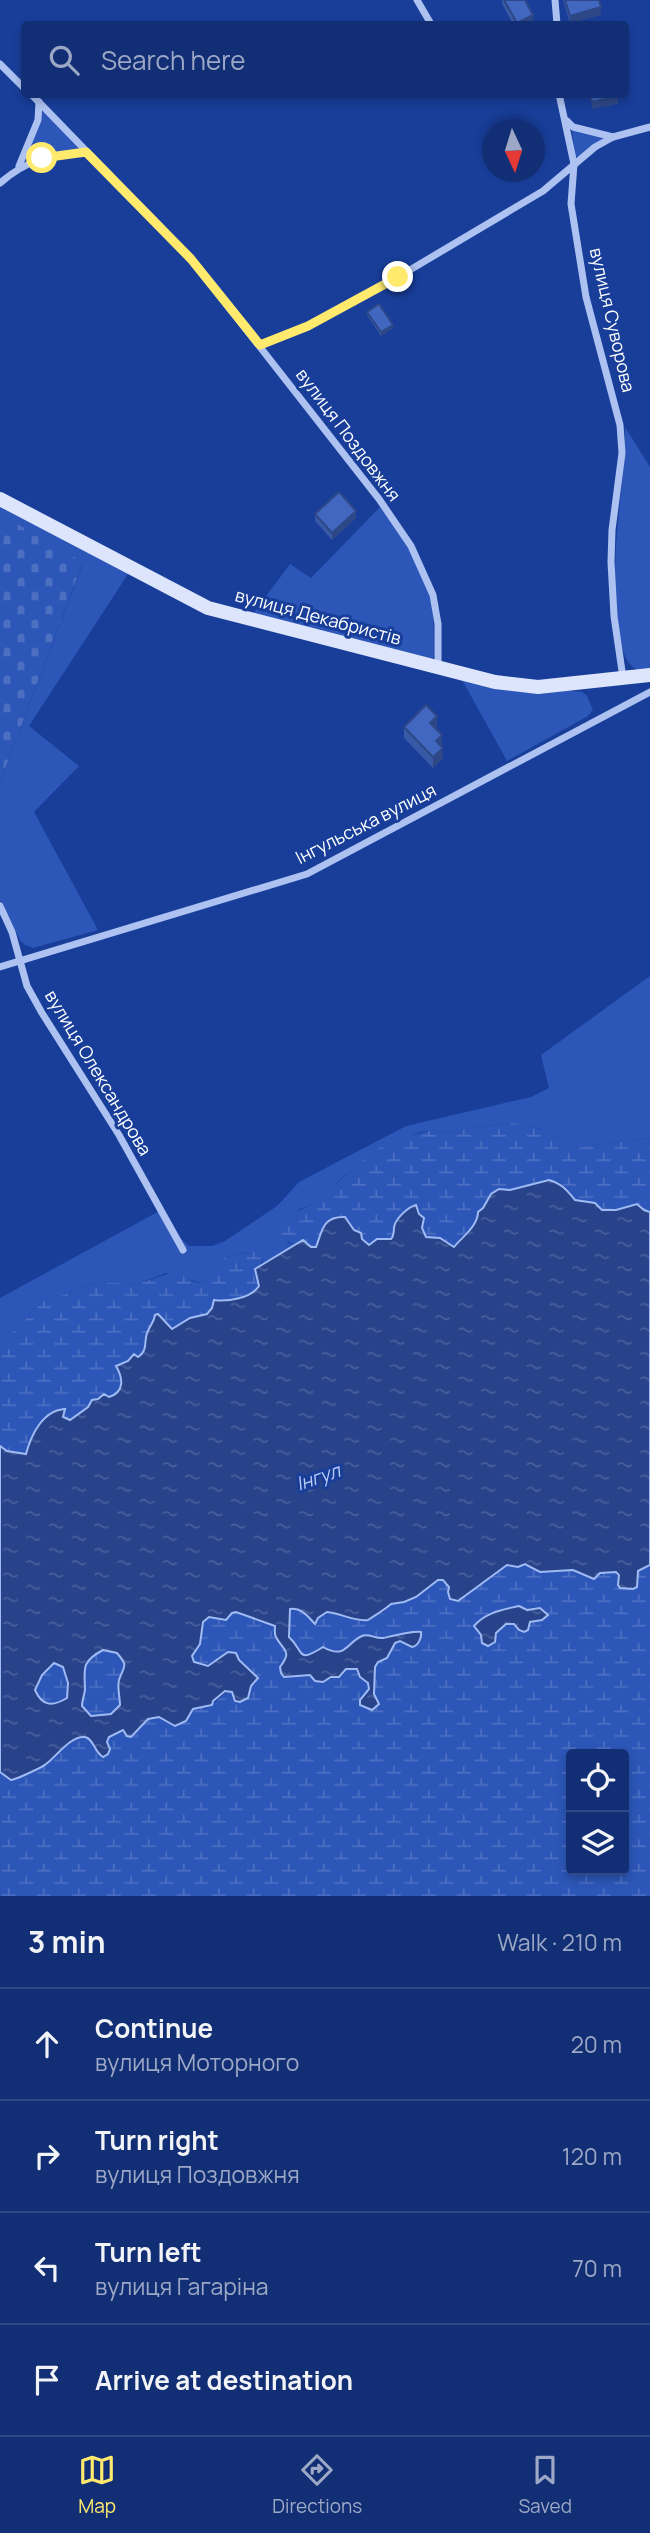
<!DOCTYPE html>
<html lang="en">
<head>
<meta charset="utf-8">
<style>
	:root { --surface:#122e74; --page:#1f3a7c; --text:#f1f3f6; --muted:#9ca8c5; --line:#314a86; --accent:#ffea6e }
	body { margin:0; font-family:Manrope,sans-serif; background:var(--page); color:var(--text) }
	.controls { position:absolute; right:21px; bottom:21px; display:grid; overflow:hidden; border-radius:7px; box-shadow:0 4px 10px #0003 }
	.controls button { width:63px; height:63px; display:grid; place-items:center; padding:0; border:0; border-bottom:2px solid var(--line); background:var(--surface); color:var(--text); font:35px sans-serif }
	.compass { position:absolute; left:482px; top:119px; width:63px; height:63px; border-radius:50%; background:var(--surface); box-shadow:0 4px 10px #0003; rotate:176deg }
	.stop { position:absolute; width:21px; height:21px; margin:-16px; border:5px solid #ffea6e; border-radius:50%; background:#fff }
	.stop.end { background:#ffea6e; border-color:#fff; box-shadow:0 2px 7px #0008 }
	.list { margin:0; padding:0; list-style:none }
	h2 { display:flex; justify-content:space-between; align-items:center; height:91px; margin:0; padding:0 28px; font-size:30px }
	h2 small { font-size:23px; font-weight:400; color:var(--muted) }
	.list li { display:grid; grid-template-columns:46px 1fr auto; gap:21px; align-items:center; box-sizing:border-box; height:112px; padding:0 28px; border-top:2px solid var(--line) }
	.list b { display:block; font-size:26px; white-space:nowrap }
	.list p { margin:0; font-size:23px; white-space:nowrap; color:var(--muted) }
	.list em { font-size:23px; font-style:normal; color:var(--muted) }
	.icon { flex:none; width:38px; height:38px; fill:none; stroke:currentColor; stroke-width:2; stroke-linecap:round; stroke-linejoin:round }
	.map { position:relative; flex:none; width:650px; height:1896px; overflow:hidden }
	.search { position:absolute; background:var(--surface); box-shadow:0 4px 10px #0003; left:21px; right:21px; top:21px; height:77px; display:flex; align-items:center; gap:18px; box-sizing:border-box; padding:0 24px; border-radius:7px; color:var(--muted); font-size:26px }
	.sheet { height:539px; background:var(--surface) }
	nav { display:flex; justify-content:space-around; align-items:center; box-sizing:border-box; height:98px; border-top:2px solid var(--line); background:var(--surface); font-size:19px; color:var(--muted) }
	nav a { display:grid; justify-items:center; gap:4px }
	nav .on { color:var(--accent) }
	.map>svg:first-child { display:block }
	.grass { fill:#2c56b7 }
	.wetland { fill:url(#wetland-marsh); fill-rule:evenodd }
	.cemetery { fill:url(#cemetery-stones) }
	.water { fill:url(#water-ripples); stroke:#a0bbf4; stroke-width:2; fill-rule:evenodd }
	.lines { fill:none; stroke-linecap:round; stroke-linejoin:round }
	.street { stroke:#adc2f1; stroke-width:7 }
	.secondary { stroke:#dce5fc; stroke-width:14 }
	.wall { fill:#3859a6 }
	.shaded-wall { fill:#2e4887 }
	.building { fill:#4167c1; stroke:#2e4887; stroke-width:2 }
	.route { stroke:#ffea6e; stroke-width:9 }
	.labels { text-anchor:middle; stroke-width:6; stroke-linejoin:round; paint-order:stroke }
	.street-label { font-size:18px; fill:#fff; stroke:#183e9a }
	.water-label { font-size:19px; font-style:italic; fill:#bacdf8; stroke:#183e9a }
</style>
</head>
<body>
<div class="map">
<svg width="650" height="1896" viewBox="0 0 650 1896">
	<defs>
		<pattern id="wetland-marsh" width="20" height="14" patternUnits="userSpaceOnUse" patternTransform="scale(1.75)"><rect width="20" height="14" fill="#2c56b7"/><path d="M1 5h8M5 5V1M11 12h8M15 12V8" fill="none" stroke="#4c6fc2"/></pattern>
		<pattern id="cemetery-stones" width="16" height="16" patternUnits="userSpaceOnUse" patternTransform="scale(1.75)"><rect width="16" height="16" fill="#2c56b7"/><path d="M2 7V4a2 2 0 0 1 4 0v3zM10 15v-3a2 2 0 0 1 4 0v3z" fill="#4c6fc2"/></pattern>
		<pattern id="water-ripples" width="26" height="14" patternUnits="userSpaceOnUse" patternTransform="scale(1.75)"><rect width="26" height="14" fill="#284389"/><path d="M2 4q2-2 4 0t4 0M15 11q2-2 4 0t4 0" fill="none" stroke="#485f9b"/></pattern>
	</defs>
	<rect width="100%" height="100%" fill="#183e9a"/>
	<g class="grass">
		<polygon points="44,111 79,149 42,155 26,161 41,113"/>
		<polygon points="572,129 602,137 602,139 578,157 575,156"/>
		<path d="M625 427 650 467V671C640 672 632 669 627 660 622 651 621 639 619 628 607 561 625 495 625 427Z"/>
		<polygon points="0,505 128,574 29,726 79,766 34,812 98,930 33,948 25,945 20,940 0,900 0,782 83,563 0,514"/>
		<path d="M380 507C398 534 424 564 431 597 434 617 434 637 434 657L431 660 252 615 290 564 311 578Z"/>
		<polygon points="461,678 582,692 587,696 593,710 588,716 507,761"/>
		<path d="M650 976V1138L573 1148 542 1129 515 1123 468 1128 456 1133 432 1130 420 1132 387 1144 342 1178 322 1197 311 1205 298 1210 287 1243 296 1245 292 1248 262 1263 263 1258 260 1253C247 1251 224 1254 216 1265 211 1272 209 1278 202 1283L166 1273 137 1284 99 1282 76 1288 66 1294 43 1301 32 1310 19 1329 0 1338V1298L163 1209 181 1239 189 1246H212L225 1241 277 1206 299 1182 406 1126 531 1097 549 1088 541 1055Z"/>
	</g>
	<g class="wetland">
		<path d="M515 1123 542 1129 573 1148 650 1138V1212L641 1208 602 1210 595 1203 575 1200 566 1188 559 1182 549 1180 510 1190H497L491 1194 475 1225 460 1238 454 1247 440 1238 426 1237 422 1231 424 1223 417 1207C407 1210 396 1216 394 1227 394 1232 394 1236 391 1239L374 1241 369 1245 351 1227 345 1217 341 1216C320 1222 322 1232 316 1247L298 1243 296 1245 279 1238 278 1232 289 1215 311 1205 376 1150 397 1139 432 1130 456 1133 468 1128Z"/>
		<path d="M254 1252 260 1253 263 1258 256 1277 259 1286C251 1299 231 1302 217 1300L207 1314 190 1318 172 1329 160 1318C145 1324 147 1341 142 1354L131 1356 128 1361 117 1368C126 1379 121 1393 109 1397L103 1394 98 1399 92 1400 88 1407 70 1420 64 1419 55 1411 42 1421 27 1454 7 1451 0 1447V1338L19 1329 32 1310 43 1301 66 1294 76 1288 99 1282 137 1284 173 1272C184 1274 189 1283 202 1283 209 1278 211 1272 216 1265 224 1254 242 1254 254 1252Z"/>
		<path d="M525 1564 553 1572 573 1570 591 1578 600 1573 616 1572 619 1575 618 1585 650 1565V1896H0V1772L11 1780 40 1768 71 1741 86 1737 91 1740 94 1749 107 1742C113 1728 123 1732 134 1735L148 1719 159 1717 170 1724 186 1721 193 1709 209 1707 229 1690 233 1696 248 1698 251 1686 256 1682V1675L228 1652 212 1665 194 1662 192 1656 198 1647 205 1618 214 1616 222 1620 229 1617 232 1613 236 1612 275 1626 277 1638 287 1654 281 1673 284 1677 310 1675 319 1683C328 1682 331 1676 340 1677 347 1672 346 1666 357 1669L363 1680 368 1683 369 1689 360 1700 378 1699C370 1689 376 1679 375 1667L395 1643 400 1641 415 1646 419 1640 412 1632C397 1636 382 1636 367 1639 345 1643 348 1655 319 1648L308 1656C285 1651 291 1625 290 1609L296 1608 313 1619 332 1612 354 1619 383 1613 391 1604 404 1602 416 1597 438 1580H443L449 1589 462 1597C474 1588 495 1578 503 1566ZM519 1606 527 1610 535 1607 539 1621 530 1623 528 1630H519L514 1624H506L483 1643 477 1622 492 1612ZM571 1754H624V1870H571Z"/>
		<path d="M103 1650 117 1653C129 1667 124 1665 119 1680 117 1687 120 1698 120 1705L111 1714 91 1716 82 1706C82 1700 84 1694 85 1688 85 1668 82 1661 103 1650Z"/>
		<path d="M54 1663 63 1667 68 1683 67 1698C52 1707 42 1706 35 1690L42 1675Z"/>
	</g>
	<polygon class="cemetery" points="0,514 83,562 0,782"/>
	<g class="water">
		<path d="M549 1180C562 1184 566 1189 575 1200L595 1203 602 1210H616L637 1204 644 1210 650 1212V1565L638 1571 637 1587 633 1589 620 1588 618 1585 619 1575 616 1572 600 1573 594 1579 573 1570 540 1572 525 1564 518 1567 507 1565 458 1601 450 1599 448 1592 449 1587 443 1580H438L416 1597 404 1602 391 1604C383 1611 377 1614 368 1620 354 1622 341 1613 327 1612L318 1618 315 1624C309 1618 302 1607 290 1609L289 1637C305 1652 296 1664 323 1647 346 1660 347 1642 362 1636 368 1633 376 1639 383 1638 392 1636 415 1630 421 1632 422 1638 418 1646 412 1647L400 1641 395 1643 387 1658 378 1662 375 1667 374 1694 379 1704 372 1710 360 1705V1700L369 1689 368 1683 360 1677 357 1669H346L339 1677H331L323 1682 315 1681 310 1675 284 1677 281 1673 280 1667C293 1650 283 1651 276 1637 274 1634 275 1629 275 1626L236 1612 232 1613 226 1620 209 1617 203 1622 200 1644 192 1656 194 1662 208 1666 228 1652 236 1653 239 1660 258 1678 251 1686 248 1698 240 1702 235 1701 232 1692 225 1691 213 1701 212 1705 193 1709 186 1721 175 1726 159 1717 148 1719 131 1737 127 1736 123 1730 109 1737 107 1742 110 1749 108 1754 103 1757C94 1752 94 1739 85 1737 71 1735 56 1757 46 1764 43 1767 17 1779 11 1780L0 1772V1446L7 1451 26 1454C31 1435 43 1410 65 1409L63 1417 70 1420 88 1407 92 1400 98 1399 104 1394 109 1397C125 1392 123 1378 116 1366L128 1361 134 1354 138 1357C149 1350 143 1340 148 1331 151 1324 154 1322 155 1315L158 1314 172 1329 190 1318 207 1314 212 1308 214 1300C228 1302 251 1298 259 1286L255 1269 303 1240 311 1247H316C322 1232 322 1216 345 1217L354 1230 361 1233 362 1239 369 1245 377 1239H391C394 1236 394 1231 394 1227 396 1218 408 1207 416 1205L419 1214 424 1218 422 1228 426 1237 440 1238 454 1247C462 1237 478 1226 478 1212L483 1208 491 1194 499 1189 510 1190ZM103 1650 117 1653C129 1667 124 1665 119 1680 117 1687 120 1698 120 1705L111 1714 91 1716 82 1706C82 1700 85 1694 85 1688 84 1668 82 1661 103 1650ZM54 1663 63 1667 68 1683 67 1698C52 1707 42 1706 35 1690L42 1675Z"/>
		<path d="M519 1606 527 1610 540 1608 548 1615 542 1620 530 1622 528 1630 524 1632 519 1630 514 1624H506L496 1633 495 1642 488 1646 482 1643 481 1635 474 1626C486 1612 502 1610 519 1606Z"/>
	</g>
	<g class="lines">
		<g class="street">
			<polyline points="417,0 431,24"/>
			<polyline points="555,0 557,24"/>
			<polyline points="0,64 24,88"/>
			<polyline points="31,94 191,259 379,499 411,546 433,595 438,624 438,669"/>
			<polyline points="559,94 574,164 571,204 586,297 620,425 622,453 612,530 611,562 614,616 623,678"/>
			<polyline points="567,121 573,127 613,137"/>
			<polyline points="19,166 38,120 39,102"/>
			<path d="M0 183C29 158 49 156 86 152"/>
			<polyline points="260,345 308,326 398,277 543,191 595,147 613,137 650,127"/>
			<polyline points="0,906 12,932 27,986 42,1013 119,1135 183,1250"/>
			<polyline points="0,967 307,874 650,692"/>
		</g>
		<polyline class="secondary" points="0,499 208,608 495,682 538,687 650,675"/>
	</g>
	<g class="wall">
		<polygon points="502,0 525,0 533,22 529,24 513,24 502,4"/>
		<polygon points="563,0 599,0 601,15 570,23"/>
		<polygon points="367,312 393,328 381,336 367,315"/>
		<polygon points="315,514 356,518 332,540 315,521"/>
		<polygon points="404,727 437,727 435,729 441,746 443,758 433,768 404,738"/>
	</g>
	<g class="shaded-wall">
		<polygon points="601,7 601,15 570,23 570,16"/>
		<polygon points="533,15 533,22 529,24 517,24"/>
		<polygon points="618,96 618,104 592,109 592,102"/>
		<polygon points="393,325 393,328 381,336 381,332"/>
		<polygon points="356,511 356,518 332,540 332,533"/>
		<polygon points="437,716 437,727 430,734 430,723"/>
		<polygon points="442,735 442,746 436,741"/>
		<polygon points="443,748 443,758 433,768 433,757"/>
	</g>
	<g class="building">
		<polygon points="504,0 525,0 533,15 517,23"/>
		<polygon points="565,0 599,0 601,7 570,16"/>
		<polygon points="590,94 618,94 618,96 592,102"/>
		<polygon points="379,304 393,325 381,332 367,312"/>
		<polygon points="339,492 356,511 332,533 315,514"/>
		<polygon points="426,705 437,716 430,723 442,735 436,741 443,748 433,757 404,727"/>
	</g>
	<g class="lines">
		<polyline class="route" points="42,158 86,152 191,259 260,345 308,326 398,277"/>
	</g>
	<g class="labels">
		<g class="street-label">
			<text transform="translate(612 320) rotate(77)" y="6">вулиця Суворова</text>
			<text transform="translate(348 435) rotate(53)" y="6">вулиця Поздовжня</text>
			<text transform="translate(318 617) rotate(15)" y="6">вулиця Декабристів</text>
			<text transform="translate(366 824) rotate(-27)" y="6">Інгульська вулиця</text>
			<text transform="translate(98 1073) rotate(59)" y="6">вулиця Олександрова</text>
		</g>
		<g class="water-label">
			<text transform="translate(318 1477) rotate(-19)" y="7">Інгул</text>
		</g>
	</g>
</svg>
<div class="controls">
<button><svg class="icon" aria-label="locate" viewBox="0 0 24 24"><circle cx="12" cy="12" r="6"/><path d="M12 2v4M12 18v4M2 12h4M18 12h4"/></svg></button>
<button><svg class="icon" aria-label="layers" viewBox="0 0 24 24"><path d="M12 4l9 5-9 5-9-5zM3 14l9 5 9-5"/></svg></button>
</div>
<svg class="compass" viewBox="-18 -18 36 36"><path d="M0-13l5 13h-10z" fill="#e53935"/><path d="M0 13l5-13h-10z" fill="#9ca8c5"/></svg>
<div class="stop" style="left:42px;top:158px"></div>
<div class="stop end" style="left:398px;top:277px"></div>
<div class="search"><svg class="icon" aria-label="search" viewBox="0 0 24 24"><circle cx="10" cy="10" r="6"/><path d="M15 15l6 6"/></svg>Search here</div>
</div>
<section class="sheet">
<h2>3 min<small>Walk · 210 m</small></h2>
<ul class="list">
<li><svg class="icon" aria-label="ahead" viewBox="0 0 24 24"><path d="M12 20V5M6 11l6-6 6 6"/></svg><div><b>Continue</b><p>вулиця Моторного</p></div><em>20 m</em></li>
<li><svg class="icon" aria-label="right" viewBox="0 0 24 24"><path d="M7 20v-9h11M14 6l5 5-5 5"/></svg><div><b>Turn right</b><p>вулиця Поздовжня</p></div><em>120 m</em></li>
<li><svg class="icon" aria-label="left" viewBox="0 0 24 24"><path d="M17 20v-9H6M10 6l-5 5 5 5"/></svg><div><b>Turn left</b><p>вулиця Гагаріна</p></div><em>70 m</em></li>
<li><svg class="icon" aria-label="arrive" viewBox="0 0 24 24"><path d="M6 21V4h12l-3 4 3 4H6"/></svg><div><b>Arrive at destination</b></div></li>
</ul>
</section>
<nav>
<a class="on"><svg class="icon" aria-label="map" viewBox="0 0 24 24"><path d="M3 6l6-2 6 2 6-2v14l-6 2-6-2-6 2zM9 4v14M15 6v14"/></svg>Map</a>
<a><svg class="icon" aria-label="directions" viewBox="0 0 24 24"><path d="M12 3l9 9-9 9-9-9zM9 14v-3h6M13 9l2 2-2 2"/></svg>Directions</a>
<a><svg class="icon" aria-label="saved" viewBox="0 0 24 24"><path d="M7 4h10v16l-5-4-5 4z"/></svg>Saved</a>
</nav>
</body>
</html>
